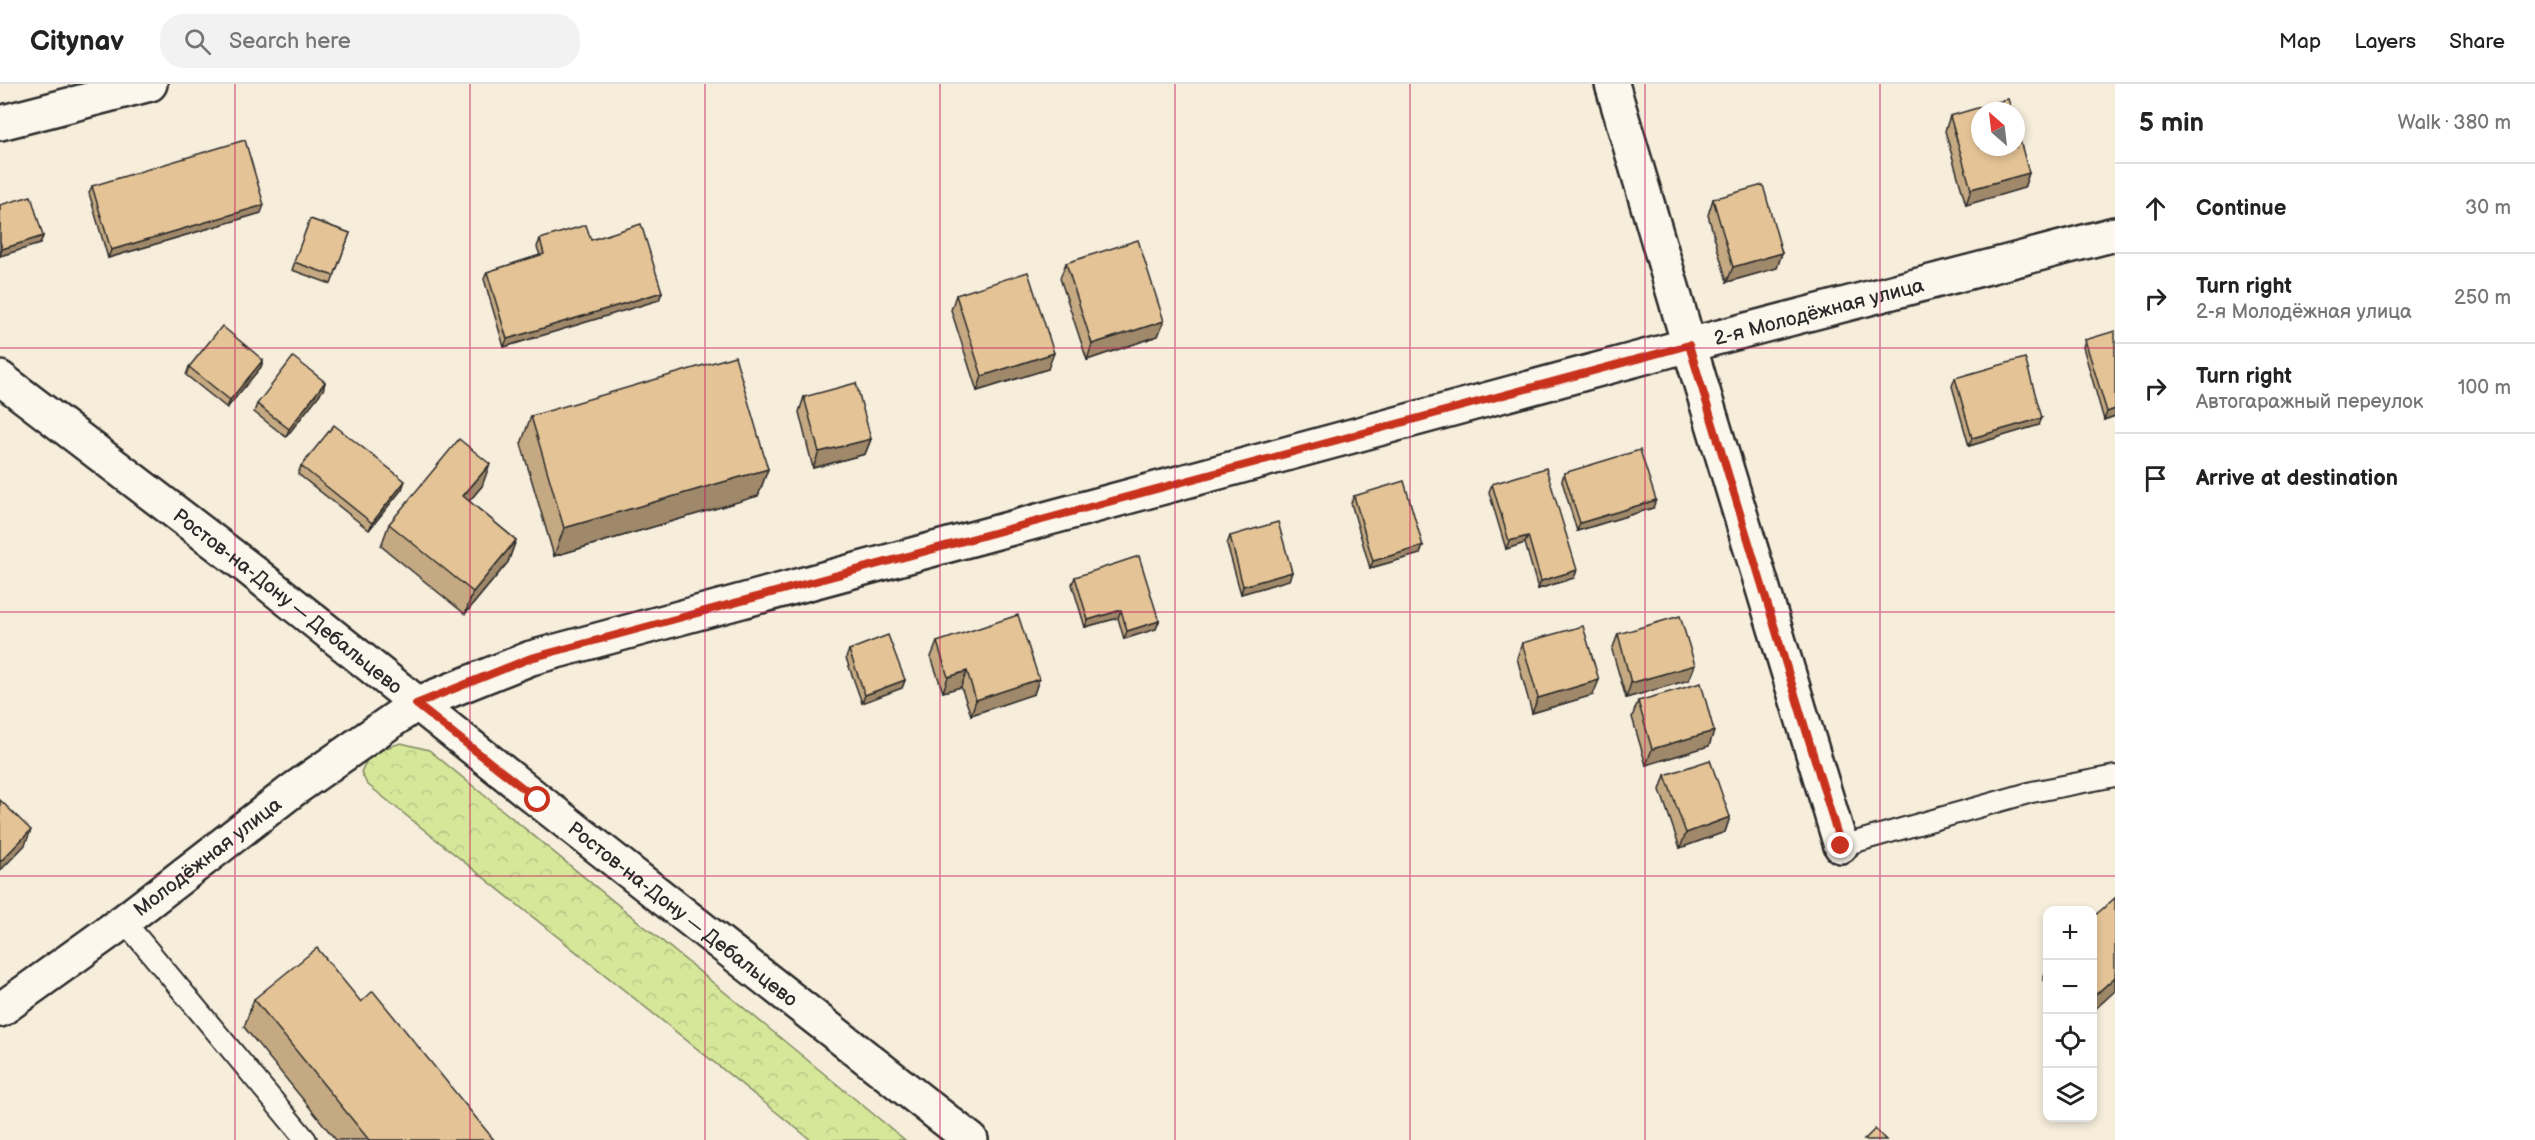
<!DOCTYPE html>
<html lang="en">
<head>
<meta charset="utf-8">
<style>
	:root { --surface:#fff; --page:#f2f2f2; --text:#222; --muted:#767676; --line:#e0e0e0 }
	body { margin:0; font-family:"Balsamiq Sans",sans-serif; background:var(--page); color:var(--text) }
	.controls { position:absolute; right:18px; bottom:18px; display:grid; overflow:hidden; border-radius:12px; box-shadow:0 3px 9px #0003 }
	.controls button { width:54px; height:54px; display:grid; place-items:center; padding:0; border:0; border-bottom:2px solid var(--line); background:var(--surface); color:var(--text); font:30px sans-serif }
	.compass { position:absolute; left:1971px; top:18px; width:54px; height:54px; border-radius:50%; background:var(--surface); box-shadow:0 3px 9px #0003; rotate:332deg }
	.stop { position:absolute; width:18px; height:18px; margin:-14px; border:4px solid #c8321e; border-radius:50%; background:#fff }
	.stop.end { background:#c8321e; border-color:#fff; box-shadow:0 2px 6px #0008 }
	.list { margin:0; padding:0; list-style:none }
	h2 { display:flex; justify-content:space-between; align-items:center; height:78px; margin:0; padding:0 24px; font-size:26px }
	h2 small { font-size:20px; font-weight:400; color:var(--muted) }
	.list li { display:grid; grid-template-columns:39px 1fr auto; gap:18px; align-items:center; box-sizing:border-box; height:90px; padding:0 24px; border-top:2px solid var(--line) }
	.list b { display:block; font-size:22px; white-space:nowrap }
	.list p { margin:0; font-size:20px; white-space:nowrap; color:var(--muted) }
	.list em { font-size:20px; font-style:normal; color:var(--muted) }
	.icon { flex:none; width:33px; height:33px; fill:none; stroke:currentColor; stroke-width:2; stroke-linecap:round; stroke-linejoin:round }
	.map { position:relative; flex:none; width:2115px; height:1056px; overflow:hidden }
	header { display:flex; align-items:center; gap:36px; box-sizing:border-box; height:84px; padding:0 30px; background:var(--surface); border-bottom:2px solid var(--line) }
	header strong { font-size:28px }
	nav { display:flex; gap:33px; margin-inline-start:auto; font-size:21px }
	.search { width:420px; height:54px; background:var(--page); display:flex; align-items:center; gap:15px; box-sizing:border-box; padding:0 21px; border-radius:24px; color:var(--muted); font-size:22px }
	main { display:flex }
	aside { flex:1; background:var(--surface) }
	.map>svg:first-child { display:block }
	.forest { fill:url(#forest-crowns); stroke:#808962; stroke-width:1.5 }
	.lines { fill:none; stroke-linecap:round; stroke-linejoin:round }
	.lane-casing { stroke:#2b2b2b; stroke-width:24 }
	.street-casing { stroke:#2b2b2b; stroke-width:38 }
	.secondary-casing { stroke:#2b2b2b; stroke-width:38 }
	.lane { stroke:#fbf7ec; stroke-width:20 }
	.street { stroke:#fbf7ec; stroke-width:33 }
	.secondary { stroke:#fbf7ec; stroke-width:33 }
	.wall { fill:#c4a982; stroke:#2b2b2b; stroke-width:1.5 }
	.shaded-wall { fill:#a0896a; stroke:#2b2b2b; stroke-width:1.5 }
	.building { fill:#e4c497; stroke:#2b2b2b; stroke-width:1.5 }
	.route { stroke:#c8321e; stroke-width:8 }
	.grid { fill:none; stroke:#c2185b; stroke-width:1.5; stroke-opacity:0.55 }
	.labels { text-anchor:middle; stroke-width:4.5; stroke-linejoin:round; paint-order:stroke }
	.street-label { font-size:20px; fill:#2b2b2b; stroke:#fbf7ec }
</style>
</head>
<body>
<header>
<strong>Citynav</strong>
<div class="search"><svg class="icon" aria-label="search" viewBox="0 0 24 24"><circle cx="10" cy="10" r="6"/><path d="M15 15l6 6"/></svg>Search here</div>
<nav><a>Map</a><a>Layers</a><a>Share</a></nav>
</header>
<main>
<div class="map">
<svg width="2115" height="1056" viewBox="0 0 2115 1056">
	<defs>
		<pattern id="forest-crowns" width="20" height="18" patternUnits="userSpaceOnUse" patternTransform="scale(1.5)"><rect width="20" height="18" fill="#d6e79a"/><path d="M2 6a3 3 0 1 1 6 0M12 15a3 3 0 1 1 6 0" fill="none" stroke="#b8c685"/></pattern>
	</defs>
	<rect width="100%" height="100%" fill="#f6eddb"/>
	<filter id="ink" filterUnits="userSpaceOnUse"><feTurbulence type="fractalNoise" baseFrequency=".0167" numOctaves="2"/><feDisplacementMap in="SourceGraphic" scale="12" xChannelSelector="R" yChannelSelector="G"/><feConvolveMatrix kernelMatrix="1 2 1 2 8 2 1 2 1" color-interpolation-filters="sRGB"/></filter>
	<g filter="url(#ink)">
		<polygon class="forest" points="401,659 429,666 905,1056 811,1056 367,700 361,688 370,669"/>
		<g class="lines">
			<defs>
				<g id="lane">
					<polyline points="1841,762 2032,708 2115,692"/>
					<polyline points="124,837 306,1056"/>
				</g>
				<g id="street">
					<polyline points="1612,0 1689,261 1841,762"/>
					<polyline points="0,39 150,0"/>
					<path id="s1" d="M0 926 124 837 293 706 416 620 531 574 1689 261 2115 150"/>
				</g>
				<g id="secondary">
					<path id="s2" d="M0 294 247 483 538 716 971 1056"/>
				</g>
			</defs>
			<use href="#lane" class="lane-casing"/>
			<use href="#street" class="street-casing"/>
			<use href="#secondary" class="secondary-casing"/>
			<use href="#lane" class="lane"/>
			<use href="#street" class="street"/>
			<use href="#secondary" class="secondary"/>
		</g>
		<g class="wall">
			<polygon points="1950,32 2029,89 2024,104 1966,121 1945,47"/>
			<polygon points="92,102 261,129 108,174 89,109"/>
			<polygon points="1713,115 1782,169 1777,184 1727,198 1708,131"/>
			<polygon points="0,121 43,152 40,160 0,172"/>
			<polygon points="310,135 350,149 331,200 292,186"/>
			<polygon points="540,155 591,156 662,208 659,216 504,263 484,195 487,188 540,171 537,163"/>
			<polygon points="1066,179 1164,237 1158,252 1087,276 1060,194"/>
			<polygon points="956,211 1048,285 977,307 951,226"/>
			<polygon points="2085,256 2115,332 2104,336 2083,263"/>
			<polygon points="263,276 261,283 227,324 186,291 189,283"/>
			<polygon points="1955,294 2039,341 1969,362 1952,302"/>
			<polygon points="325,298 323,306 286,353 254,328 257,320"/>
			<polygon points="804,313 871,355 865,370 813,384 799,328"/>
			<polygon points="531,332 768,385 758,412 554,472 521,360"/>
			<polygon points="301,382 402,405 369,446 298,390"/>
			<polygon points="1564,389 1653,424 1577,447 1562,397"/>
			<polygon points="1492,400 1577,486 1574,494 1538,505 1525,459 1506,465 1489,408"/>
			<polygon points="482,402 469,417 516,456 508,478 465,530 381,462 389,440"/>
			<polygon points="1354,412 1423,462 1420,470 1370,484 1351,419"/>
			<polygon points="1230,452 1292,488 1289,496 1241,510 1227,460"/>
			<polygon points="1075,493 1159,537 1156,545 1124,555 1118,534 1085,543 1072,500"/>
			<polygon points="1618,550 1689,596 1626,614 1612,566"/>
			<polygon points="937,558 1039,595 1034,610 971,631 961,603 943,608 931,573"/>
			<polygon points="1522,559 1593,611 1532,629 1517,574"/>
			<polygon points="849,566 905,596 902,604 862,619 846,574"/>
			<polygon points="1638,617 1714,647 1709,662 1646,681 1632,633"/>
			<polygon points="1665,691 1730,733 1725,748 1680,764 1660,706"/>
			<polygon points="2048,882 2048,901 2043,896"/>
			<polygon points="254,915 361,918 494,1056 336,1056 244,943"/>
		</g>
		<g class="shaded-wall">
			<polygon points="2029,89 2024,104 1966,121 1971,105"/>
			<polygon points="264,121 261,129 108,174 111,166"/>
			<polygon points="43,152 40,160 0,172 2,165"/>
			<polygon points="1782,169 1777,184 1727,198 1733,183"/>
			<polygon points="662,208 659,216 504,263 507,255"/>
			<polygon points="1164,237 1158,252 1087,276 1092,260"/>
			<polygon points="1054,269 1048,285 977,307 982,292"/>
			<polygon points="263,276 261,283 227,324 230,316"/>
			<polygon points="325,298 323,306 286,353 289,345"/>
			<polygon points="2115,325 2115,332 2104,336 2107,328"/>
			<polygon points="2042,334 2039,341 1969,362 1972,354"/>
			<polygon points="871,355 865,370 813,384 819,368"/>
			<polygon points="490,380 482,402 455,434 463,412"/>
			<polygon points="768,385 758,412 554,472 564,444"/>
			<polygon points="405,397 402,405 369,446 372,439"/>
			<polygon points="1656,416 1653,424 1577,447 1580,439"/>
			<polygon points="1528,452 1525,459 1506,465 1509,457"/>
			<polygon points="516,456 508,478 465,530 473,508"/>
			<polygon points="1423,462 1420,470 1370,484 1373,477"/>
			<polygon points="1577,486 1574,494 1538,505 1541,497"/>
			<polygon points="1292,488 1289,496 1241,510 1243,502"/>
			<polygon points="1121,526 1118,534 1085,543 1088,536"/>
			<polygon points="1159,537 1156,545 1124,555 1127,547"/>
			<polygon points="1695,581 1689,596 1626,614 1631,599"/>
			<polygon points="967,587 961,603 943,608 948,593"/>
			<polygon points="1039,595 1034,610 971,631 976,616"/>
			<polygon points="905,596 902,604 862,619 865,611"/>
			<polygon points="1599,596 1593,611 1532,629 1538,614"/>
			<polygon points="1714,647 1709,662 1646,681 1652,665"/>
			<polygon points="1730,733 1725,748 1680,764 1686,749"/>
			<polygon points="31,746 25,761 0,787 0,778"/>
			<polygon points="2115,893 2115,907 2092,928 2092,914"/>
		</g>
		<g class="building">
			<polygon points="2008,15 2012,27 1980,27 1980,63 2016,63 2016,42 2029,89 1971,105 1950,32"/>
			<polygon points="245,56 264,121 111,166 92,102"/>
			<polygon points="1763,101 1782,169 1733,183 1713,115"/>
			<polygon points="31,112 43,152 2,165 0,157 0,121"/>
			<polygon points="310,135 350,149 334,192 294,178"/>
			<polygon points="641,140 662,208 507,255 487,188 544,170 540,155 586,141 591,156"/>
			<polygon points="1138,156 1164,237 1092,260 1066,179"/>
			<polygon points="1028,188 1054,269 982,292 956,211"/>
			<polygon points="222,242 263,276 230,316 189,283"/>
			<polygon points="2115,247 2115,325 2107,328 2085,256"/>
			<polygon points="735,272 768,385 564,444 531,332"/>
			<polygon points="293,273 325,298 289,345 257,320"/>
			<polygon points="2025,274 2042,334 1972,354 1955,294"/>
			<polygon points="856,299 871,355 819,368 804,313"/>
			<polygon points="334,341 405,397 372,439 301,382"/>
			<polygon points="459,355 490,380 463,412 516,456 473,508 389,440"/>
			<polygon points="1640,366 1656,416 1580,439 1564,389"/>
			<polygon points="1546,384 1577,486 1541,497 1528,452 1509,457 1492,400"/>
			<polygon points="1404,397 1423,462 1373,477 1354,412"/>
			<polygon points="1278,438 1292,488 1243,502 1230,452"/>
			<polygon points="1139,472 1159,537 1127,547 1121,526 1088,536 1075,493"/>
			<polygon points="1018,531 1039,595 976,616 967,587 948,593 937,558"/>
			<polygon points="1680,532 1695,581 1631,599 1618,550"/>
			<polygon points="1583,542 1599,596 1538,614 1522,559"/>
			<polygon points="888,551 905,596 865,611 849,566"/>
			<polygon points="1701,599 1714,647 1652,665 1638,617"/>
			<polygon points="1710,676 1730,733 1686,749 1665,691"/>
			<polygon points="0,716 31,746 0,778"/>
			<polygon points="2115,814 2115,893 2092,914 2092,834"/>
			<polygon points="317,864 361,918 373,907 494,1056 369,1056 254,915"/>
			<polygon points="1875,1045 1886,1056 1864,1056"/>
		</g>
	</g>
	<g class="lines" filter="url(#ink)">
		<polyline class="route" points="538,716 416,620 531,574 1689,261 1841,762"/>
	</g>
	<path class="grid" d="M235 0V1056M470 0V1056M705 0V1056M940 0V1056M1175 0V1056M1410 0V1056M1645 0V1056M1880 0V1056M0 264H2115M0 528H2115M0 792H2115"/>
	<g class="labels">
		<g class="street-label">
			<text dy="7" stroke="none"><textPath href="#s1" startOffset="1974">2-я Молодёжная улица</textPath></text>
			<text dy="7" stroke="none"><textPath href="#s2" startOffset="364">Ростов-на-Дону — Дебальцево</textPath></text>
			<text dy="7" stroke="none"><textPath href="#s1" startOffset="258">Молодёжная улица</textPath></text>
			<text dy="7" stroke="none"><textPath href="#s2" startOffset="868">Ростов-на-Дону — Дебальцево</textPath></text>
		</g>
	</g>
</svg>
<div class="controls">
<button>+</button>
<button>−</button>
<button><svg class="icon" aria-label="locate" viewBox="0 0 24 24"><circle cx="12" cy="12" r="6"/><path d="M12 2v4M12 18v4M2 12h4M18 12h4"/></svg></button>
<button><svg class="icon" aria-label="layers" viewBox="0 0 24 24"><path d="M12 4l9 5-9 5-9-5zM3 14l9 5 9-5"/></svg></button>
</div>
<svg class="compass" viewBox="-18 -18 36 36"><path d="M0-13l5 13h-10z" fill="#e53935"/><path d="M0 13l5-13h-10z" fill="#767676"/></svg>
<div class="stop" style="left:538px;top:716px"></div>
<div class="stop end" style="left:1841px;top:762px"></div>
</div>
<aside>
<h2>5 min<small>Walk · 380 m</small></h2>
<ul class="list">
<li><svg class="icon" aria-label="ahead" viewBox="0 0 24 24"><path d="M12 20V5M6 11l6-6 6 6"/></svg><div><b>Continue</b></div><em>30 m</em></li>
<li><svg class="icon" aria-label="right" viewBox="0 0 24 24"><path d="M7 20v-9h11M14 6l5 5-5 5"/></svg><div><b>Turn right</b><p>2-я Молодёжная улица</p></div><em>250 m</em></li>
<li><svg class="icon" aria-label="right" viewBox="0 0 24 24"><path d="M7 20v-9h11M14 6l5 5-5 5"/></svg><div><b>Turn right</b><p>Автогаражный переулок</p></div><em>100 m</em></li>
<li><svg class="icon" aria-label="arrive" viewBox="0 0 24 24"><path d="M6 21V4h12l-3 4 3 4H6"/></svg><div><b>Arrive at destination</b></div></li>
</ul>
</aside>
</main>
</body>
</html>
